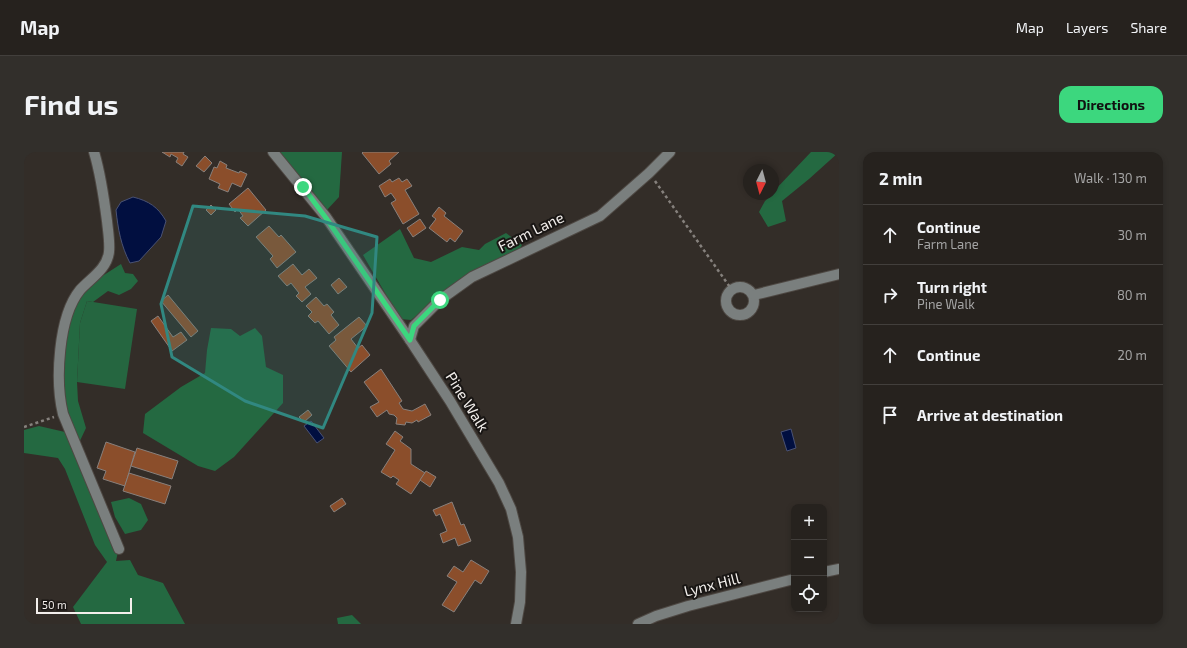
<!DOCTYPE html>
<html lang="en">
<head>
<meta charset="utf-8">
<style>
	:root { --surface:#26221e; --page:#322f2b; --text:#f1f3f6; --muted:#a4a4a4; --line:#423f3c; --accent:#3cd77e }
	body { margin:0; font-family:"Exo 2",sans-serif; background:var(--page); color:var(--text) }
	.controls { position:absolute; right:12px; bottom:12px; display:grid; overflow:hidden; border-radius:8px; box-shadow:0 2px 6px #0003 }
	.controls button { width:36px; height:36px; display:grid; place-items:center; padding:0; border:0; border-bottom:1px solid var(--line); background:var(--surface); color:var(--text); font:20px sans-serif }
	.compass { position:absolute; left:719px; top:12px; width:36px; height:36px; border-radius:50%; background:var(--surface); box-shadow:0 2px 6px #0003; rotate:186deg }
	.scale { position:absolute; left:12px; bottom:10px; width:96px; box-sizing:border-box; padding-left:4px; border:2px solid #f3efec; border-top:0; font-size:11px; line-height:14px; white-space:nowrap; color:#f3efec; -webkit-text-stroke:3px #191614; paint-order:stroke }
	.stop { position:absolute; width:12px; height:12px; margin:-9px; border:3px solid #3cd77e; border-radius:50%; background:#fff }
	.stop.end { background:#3cd77e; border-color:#fff; box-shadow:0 1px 4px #0008 }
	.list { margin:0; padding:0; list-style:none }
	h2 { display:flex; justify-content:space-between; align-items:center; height:52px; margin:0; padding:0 16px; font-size:17px }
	h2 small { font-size:13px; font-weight:400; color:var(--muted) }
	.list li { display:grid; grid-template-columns:26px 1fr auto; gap:12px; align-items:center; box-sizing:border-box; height:60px; padding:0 16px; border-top:1px solid var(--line) }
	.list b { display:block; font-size:15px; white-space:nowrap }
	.list p { margin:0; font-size:13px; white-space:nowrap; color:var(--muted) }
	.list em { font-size:13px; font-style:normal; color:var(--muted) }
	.icon { flex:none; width:22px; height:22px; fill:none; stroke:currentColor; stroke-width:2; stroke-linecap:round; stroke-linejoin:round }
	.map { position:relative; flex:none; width:815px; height:472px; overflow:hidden; border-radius:12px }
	header { display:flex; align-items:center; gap:24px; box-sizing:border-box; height:56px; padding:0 20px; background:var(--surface); border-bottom:1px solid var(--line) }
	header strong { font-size:19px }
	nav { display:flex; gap:22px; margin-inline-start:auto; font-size:14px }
	.intro { display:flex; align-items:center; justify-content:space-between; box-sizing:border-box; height:96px; padding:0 24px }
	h1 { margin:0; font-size:28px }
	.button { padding:10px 18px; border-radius:12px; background:var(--accent); color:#111; font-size:14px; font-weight:700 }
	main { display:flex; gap:24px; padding:0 24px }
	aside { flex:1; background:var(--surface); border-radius:12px; box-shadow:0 2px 6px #0003 }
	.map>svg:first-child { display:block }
	.green { fill:#256640 }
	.forest { fill:#246941 }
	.water { fill:#010f40; stroke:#4a5274 }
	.building { fill:#8b4e2b; stroke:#88807c }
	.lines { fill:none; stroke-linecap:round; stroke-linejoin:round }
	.minor-casing { stroke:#4e4843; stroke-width:12 }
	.path { stroke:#86817d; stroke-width:2.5; stroke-dasharray:3 3; stroke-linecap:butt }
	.minor { stroke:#7a7f7e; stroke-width:10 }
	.route { stroke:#3cd77e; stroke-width:5 }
	.marked { fill:#318881; fill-opacity:0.2; stroke:#318881; stroke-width:3; stroke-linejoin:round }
	.labels { text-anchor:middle; stroke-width:4; stroke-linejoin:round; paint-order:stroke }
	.street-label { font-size:15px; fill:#f3efec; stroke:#191614 }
</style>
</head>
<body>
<header>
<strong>Map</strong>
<nav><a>Map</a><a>Layers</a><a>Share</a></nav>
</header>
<div class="intro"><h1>Find us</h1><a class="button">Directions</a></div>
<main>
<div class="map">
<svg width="815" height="472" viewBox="0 0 815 472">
	<rect width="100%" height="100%" fill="#332d28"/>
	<polygon class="green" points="63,149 113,157 101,237 53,230 56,171"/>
	<g class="forest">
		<polygon points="254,0 318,0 315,45 302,59"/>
		<polygon points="787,0 815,0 785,27 758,49 762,69 744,75 735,60 741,49 749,42 749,40"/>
		<polygon points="376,77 390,106 407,110 438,95 455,98 461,92 482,81 498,93 494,101 428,136 387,168 376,167 339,103"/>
		<polygon points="97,112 101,121 109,122 114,129 107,137 95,143 84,139 69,150 63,149 56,171 53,230 54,249 62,276 54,293 96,390 92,409 106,408 114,423 139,431 161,472 57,472 49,455 83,410 71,393 41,317 34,306 0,301 0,278 15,274 41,280 47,269 40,250 40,198 46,165 57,141 69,130"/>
		<polygon points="187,176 207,177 216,184 231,176 238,184 242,215 259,223 259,251 210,305 191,319 174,314 119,281 121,262 157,235 181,221 183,198"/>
		<polygon points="105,346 117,352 124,368 117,378 101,382 91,365 87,350"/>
		<polygon points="328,463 337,472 314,472 313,466"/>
	</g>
	<g class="water">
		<path d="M109 45C125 49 134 55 142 69L137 85 115 109 106 111C97 94 94 77 92 58L97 50Z"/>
		<polygon points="287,269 300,286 293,291 280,274"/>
		<polygon points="767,277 772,296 763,299 757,280"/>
	</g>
	<g class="building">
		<polygon points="138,0 160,0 159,2 164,5 158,14 152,10 154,6 147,2 146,5"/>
		<polygon points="339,0 375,0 365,9 367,12 355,22 338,1"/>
		<polygon points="181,4 188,11 180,20 172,14"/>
		<polygon points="196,9 203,13 202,16 215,21 216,19 223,22 217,35 208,31 204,40 194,36 196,32 185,27 190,15 193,16"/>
		<polygon points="375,26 378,30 383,27 388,34 381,38 395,62 379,72 367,51 372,48 367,41 361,45 355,34 366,27 368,30"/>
		<polygon points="224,36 242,58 224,74 216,66 219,64 214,57 211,60 205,52"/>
		<polygon points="187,53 192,58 187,63 182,58"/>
		<polygon points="415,55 422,61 420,64 439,79 431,90 426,86 423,90 405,76 412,67 408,64"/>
		<polygon points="396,67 402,76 389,85 383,76"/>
		<polygon points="245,74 255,85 257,83 272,100 253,116 246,107 249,104 232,85"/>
		<polygon points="269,112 278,123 285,117 293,126 281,135 287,142 278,150 272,144 275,141 267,131 263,134 254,124"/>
		<polygon points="315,126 323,135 314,142 307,133"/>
		<polygon points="144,143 174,179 167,185 137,149"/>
		<polygon points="292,145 300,154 303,152 310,160 307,163 315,173 305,182 294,169 291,171 284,164 288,160 282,154"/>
		<polygon points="134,164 149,185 157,180 163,188 148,199 127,169"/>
		<polygon points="335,165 343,174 327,187 334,196 338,193 346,203 327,220 305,194 312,188 310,185"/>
		<polygon points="357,217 378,249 375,251 379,257 388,259 401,252 407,263 394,270 393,268 388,271 382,270 381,273 372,272 373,266 370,263 365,262 363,258 353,265 346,255 355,250 340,230"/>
		<polygon points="284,258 288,263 280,270 275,265"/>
		<polygon points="371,279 379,285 376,289 387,297 387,312 401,321 387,342 372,332 375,328 369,324 367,326 357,320 371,298 362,292"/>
		<polygon points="82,290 111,300 101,334 79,327 82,319 73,316"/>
		<polygon points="113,296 154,309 148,327 107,314"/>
		<polygon points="402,319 412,325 406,335 396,328"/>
		<polygon points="105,321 147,334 141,352 99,339"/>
		<polygon points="318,346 322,352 310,360 306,354"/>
		<polygon points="428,350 437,373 440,372 447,389 434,394 431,386 419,391 416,382 423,379 416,362 412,364 409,358"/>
		<polygon points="447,408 465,419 457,432 451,428 430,460 418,453 433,430 423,424 430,414 439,420"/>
	</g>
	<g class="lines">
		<defs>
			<g id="minor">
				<path d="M70 0C77 23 80 46 83 69 84 79 86 90 85 100 83 117 67 126 56 138 34 165 31 229 39 262L95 397"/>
				<polyline points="249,0 302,65 386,188 426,249 475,331 487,357 494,385 497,420 496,450 492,472"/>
				<circle cx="716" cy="149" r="14"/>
				<polyline points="730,143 815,122"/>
				<polyline points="386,188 390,174 416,148 448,125 576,64 625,21 646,0"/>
				<polyline points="800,420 815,417"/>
				<polyline points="614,472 632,464 664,454 770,427"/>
			</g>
		</defs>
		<use href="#minor" class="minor-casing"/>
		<g class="path">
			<polyline points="631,29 708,138"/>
			<polyline points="0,275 30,265"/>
		</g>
		<use href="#minor" class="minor"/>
	</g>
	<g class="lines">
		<polyline class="route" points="279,35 302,66 386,188 390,174 416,148"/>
	</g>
	<path class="marked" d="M169 54 281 64 353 85 348 161 299 276 221 249 148 205 137 152Z"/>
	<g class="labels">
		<g class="street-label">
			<text transform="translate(507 80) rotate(-26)" y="5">Farm Lane</text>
			<text transform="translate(443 250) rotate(58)" y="5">Pine Walk</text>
			<text transform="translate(688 433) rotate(-14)" y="5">Lynx Hill</text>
		</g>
	</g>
</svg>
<div class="controls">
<button>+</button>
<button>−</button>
<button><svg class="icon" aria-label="locate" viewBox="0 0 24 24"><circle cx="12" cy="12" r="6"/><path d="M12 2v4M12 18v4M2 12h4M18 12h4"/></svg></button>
</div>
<svg class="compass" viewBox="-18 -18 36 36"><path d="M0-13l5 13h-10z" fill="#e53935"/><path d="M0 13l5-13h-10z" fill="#a4a4a4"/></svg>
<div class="scale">50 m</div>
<div class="stop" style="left:416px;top:148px"></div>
<div class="stop end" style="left:279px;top:35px"></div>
</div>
<aside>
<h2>2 min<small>Walk · 130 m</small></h2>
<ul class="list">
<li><svg class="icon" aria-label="ahead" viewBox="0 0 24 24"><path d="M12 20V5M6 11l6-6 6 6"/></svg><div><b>Continue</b><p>Farm Lane</p></div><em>30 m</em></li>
<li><svg class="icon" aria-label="right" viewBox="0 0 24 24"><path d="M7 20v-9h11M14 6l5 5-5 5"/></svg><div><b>Turn right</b><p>Pine Walk</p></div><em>80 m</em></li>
<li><svg class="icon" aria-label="ahead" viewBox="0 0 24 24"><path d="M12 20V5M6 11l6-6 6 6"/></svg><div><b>Continue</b></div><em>20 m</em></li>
<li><svg class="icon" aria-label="arrive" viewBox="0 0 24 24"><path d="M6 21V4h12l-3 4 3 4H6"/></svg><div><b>Arrive at destination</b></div></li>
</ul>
</aside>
</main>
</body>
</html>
